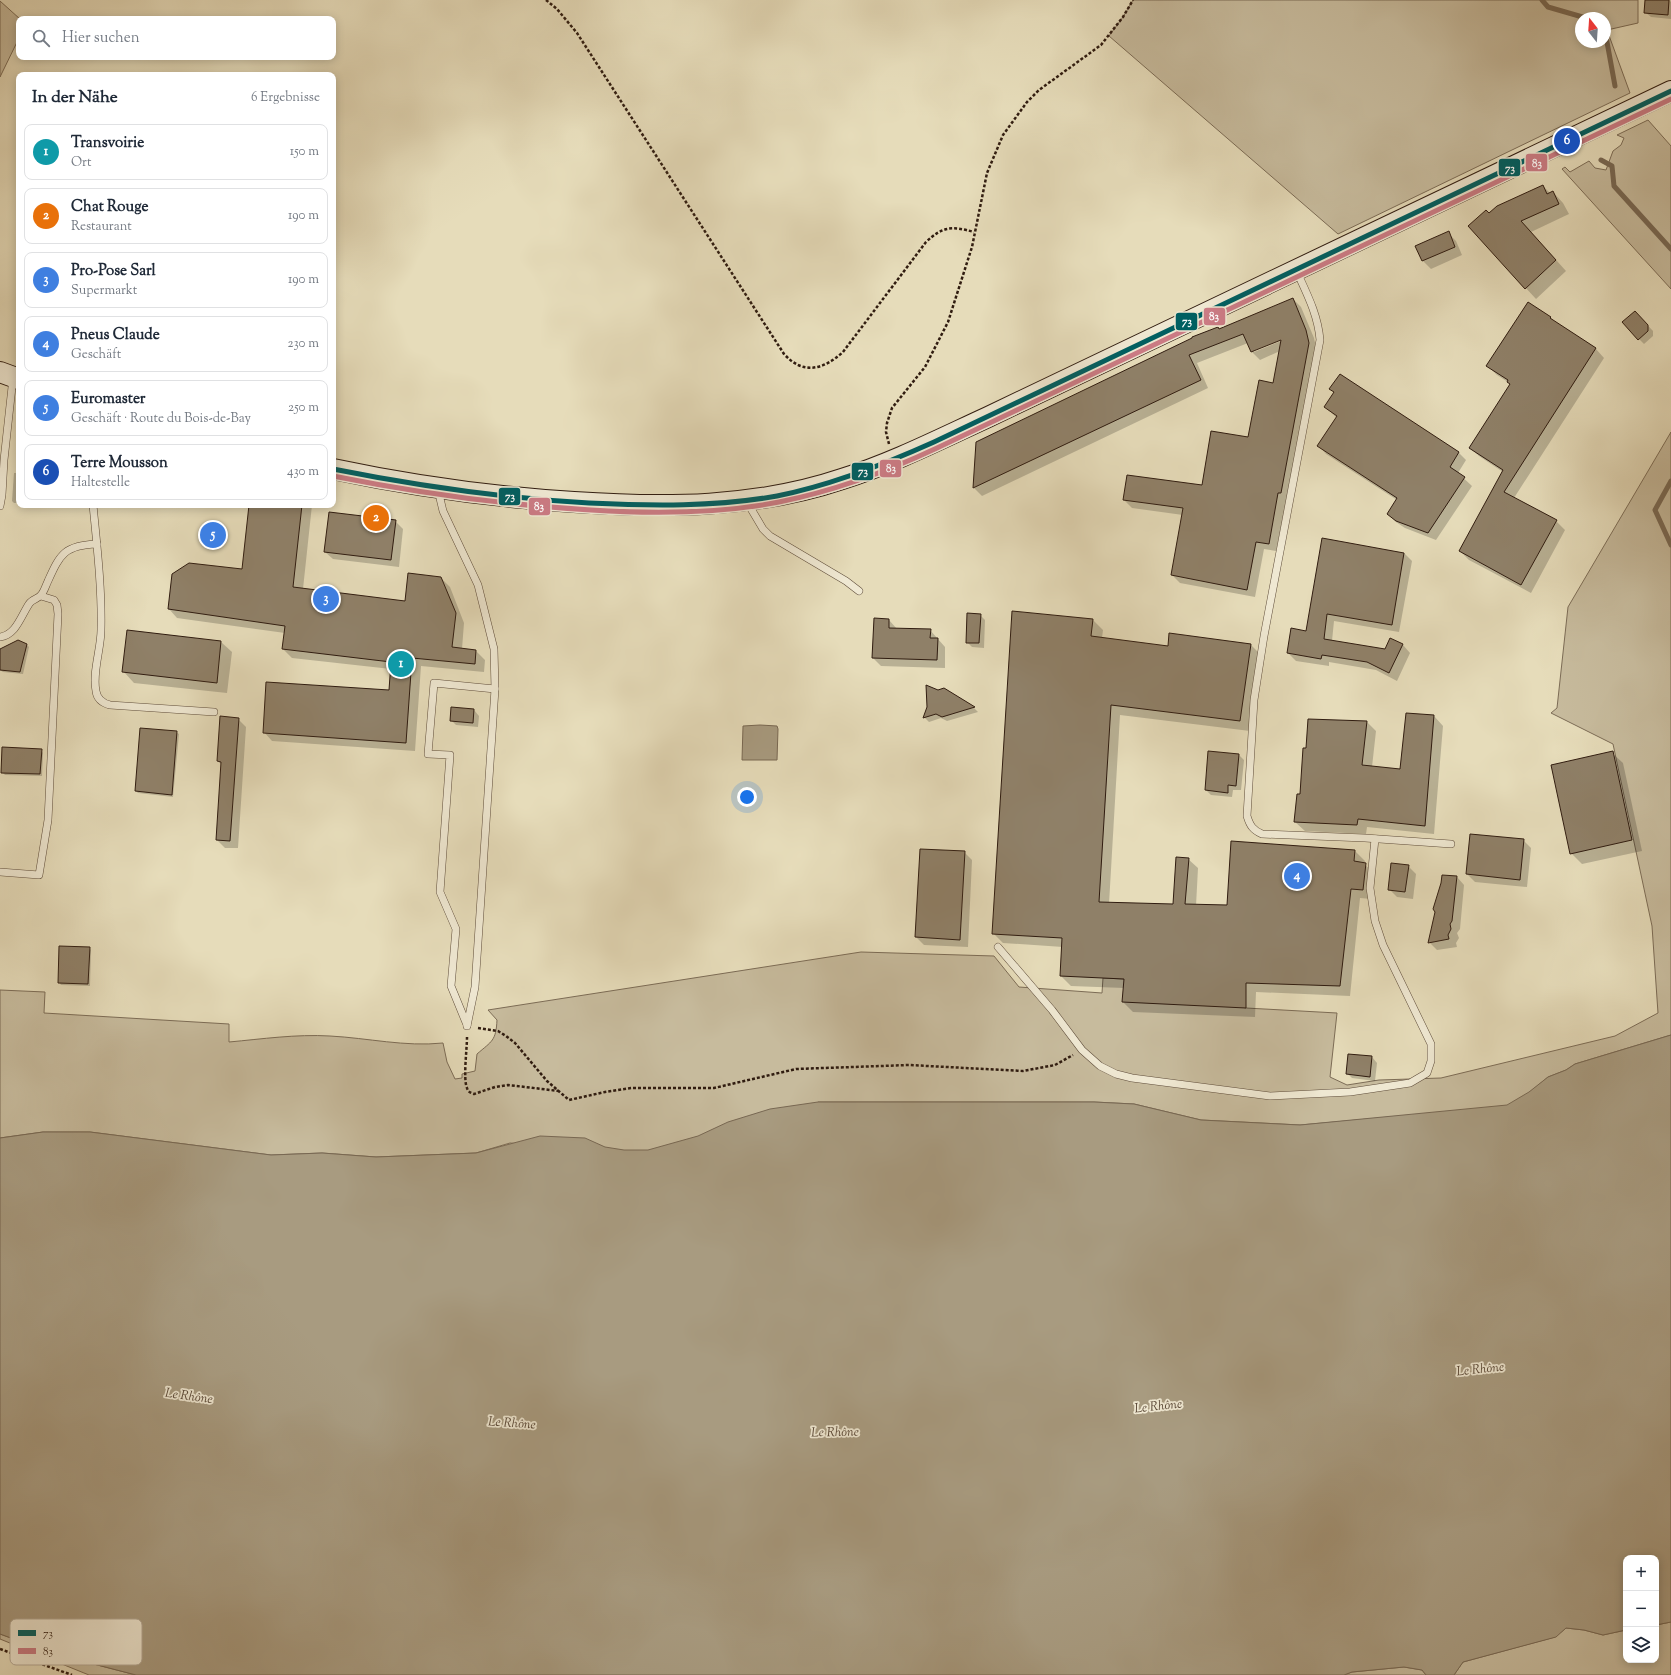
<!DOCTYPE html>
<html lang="de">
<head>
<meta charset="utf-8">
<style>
	:root { --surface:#fff; --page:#f6f6f7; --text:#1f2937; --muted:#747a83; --line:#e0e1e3; --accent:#8f2418 }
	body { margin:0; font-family:"Sorts Mill Goudy",serif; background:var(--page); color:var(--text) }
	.controls { position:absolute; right:12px; bottom:12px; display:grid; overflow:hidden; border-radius:8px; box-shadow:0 2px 10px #0003 }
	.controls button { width:36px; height:36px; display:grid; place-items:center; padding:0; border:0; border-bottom:1px solid var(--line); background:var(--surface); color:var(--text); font:20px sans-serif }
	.compass { position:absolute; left:1575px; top:12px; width:36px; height:36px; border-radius:50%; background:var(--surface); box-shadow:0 2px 10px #0003; rotate:343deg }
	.you { position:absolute; left:747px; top:797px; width:14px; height:14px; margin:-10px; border:3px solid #fff; border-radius:50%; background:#1a73e8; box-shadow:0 0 0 6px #1a73e833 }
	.badge { display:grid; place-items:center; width:26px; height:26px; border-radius:50%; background:var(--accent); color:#fff; font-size:13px; font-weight:700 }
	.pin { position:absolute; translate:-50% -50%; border:2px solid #fff; box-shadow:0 1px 4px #0006 }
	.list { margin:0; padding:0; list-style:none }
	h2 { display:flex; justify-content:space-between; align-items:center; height:52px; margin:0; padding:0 16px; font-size:17px }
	h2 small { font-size:13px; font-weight:400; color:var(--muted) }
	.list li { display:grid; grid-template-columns:26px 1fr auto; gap:12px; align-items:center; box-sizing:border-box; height:56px; margin:0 8px 8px; padding:0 8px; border:1px solid var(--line); border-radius:8px }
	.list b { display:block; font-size:15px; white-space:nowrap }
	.list p { margin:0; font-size:13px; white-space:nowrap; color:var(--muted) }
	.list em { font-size:13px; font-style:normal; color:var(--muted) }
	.icon { flex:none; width:22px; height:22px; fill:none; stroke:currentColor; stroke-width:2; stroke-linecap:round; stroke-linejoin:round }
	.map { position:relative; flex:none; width:1671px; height:1675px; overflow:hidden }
	.search { position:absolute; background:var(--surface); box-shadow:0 2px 10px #0003; left:16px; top:16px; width:320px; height:44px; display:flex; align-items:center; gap:10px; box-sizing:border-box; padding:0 14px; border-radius:8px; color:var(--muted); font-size:15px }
	.panel { position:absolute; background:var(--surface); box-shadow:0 2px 10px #0003; left:16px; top:72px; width:320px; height:436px; border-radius:8px }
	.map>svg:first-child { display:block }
	.green { fill:#c7bb9d; stroke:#7c6c56; fill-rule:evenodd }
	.water { fill:#a89b80; stroke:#786853 }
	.shadow { fill:#0003; fill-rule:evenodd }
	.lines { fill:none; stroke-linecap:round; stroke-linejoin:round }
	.stream { stroke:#786853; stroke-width:5 }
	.building { fill:#8f8068; stroke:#301c10 }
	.service-casing { stroke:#5e4c3a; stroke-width:8 }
	.secondary-casing { stroke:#301c10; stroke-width:22 }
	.path { stroke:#301c10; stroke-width:2.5; stroke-dasharray:3 2; stroke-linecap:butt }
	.service { stroke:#efe8d2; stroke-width:7 }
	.secondary { stroke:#efe8d2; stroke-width:20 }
	.bus-1-casing { stroke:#efe8d2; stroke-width:8 }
	.bus-2-casing { stroke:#efe8d2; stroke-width:8 }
	.bus-1 { stroke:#005f61; stroke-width:5 }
	.bus-2 { stroke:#cb7b84; stroke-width:5 }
	.labels { text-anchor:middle; stroke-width:3.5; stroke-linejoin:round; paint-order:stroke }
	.water-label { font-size:13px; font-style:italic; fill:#5a4837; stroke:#efe8d2 }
	.key { fill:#efe8d2; stroke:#b6ab98; stroke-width:1 }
	.key-label { font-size:11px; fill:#301c10 }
	.line-badge { stroke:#efe8d2; stroke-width:1.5 }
	.badge-label { font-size:11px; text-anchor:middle; font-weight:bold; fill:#fff }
</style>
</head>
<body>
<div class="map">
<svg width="1671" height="1675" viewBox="0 0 1671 1675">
	<rect width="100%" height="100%" fill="#e6dcba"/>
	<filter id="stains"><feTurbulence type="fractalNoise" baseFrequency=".005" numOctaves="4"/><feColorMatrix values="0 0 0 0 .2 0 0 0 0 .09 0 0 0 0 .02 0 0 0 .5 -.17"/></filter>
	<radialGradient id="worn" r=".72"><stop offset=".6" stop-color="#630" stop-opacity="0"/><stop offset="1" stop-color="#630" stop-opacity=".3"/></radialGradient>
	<g class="green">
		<path d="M1133 0H1638V23L1607 30 1630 93 1338 234 1109 36 1123 17ZM1581 18H1605V42H1581Z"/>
		<polygon points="0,1 20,19 19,38 0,77"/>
		<polygon points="1648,120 1671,146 1671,289 1562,169 1565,167 1570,172 1589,161 1595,168 1606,170 1613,151 1621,145 1624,138 1617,135"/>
		<path d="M1671 432V1035L1575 1064 1566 1070 1548 1077 1530 1092 1527 1116H1402L1300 1125 1201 1120 1134 1104 1094 1102H818L757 1164 510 1143 476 1153 376 1157 322 1153 271 1155 90 1132H43L0 1138V990L45 992 44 1013 229 1024V1042C262 1039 296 1034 330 1036 368 1038 405 1047 443 1043L447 1062 455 1079 462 1078V1074L475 1071 477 1054C492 1041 496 1041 497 1020L488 1010 861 952 994 956 1019 987 1102 993 1103 978 1124 979 1246 1008 1337 1013 1330 1077 1347 1085 1379 1080 1441 1078 1615 1036 1658 1013 1652 926 1613 744 1551 713 1557 708 1568 607Z"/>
		<polygon points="1671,1622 1671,1675 1454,1675 1463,1662 1555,1637 1566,1628 1584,1630 1603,1635 1626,1630 1626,1660 1656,1660 1656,1625"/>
		<polygon points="0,1634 55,1654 136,1675 89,1675 0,1639"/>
		<polygon points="1404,1667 1422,1670 1426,1675 1344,1675 1352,1672"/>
	</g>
	<g class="water">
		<polygon points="760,725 777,726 778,729 777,760 742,760 743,726"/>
		<polygon points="1671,1035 1671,1622 1656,1625 1656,1558 1626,1558 1626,1630 1603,1635 1584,1630 1566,1628 1556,1637 1463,1662 1454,1675 1426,1675 1422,1670 1404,1667 1352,1672 1344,1675 136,1675 55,1654 0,1634 0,1138 43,1132 90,1132 271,1155 322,1153 376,1157 476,1153 540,1136 585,1138 605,1147 624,1150 648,1150 698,1136 728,1122 770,1109 818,1102 1094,1102 1134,1104 1201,1120 1300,1125 1507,1105 1529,1092 1548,1077 1566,1070 1575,1064"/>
	</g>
	<g class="shadow">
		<polygon points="1646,0 1669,0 1671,2 1671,19 1651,17 1645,12"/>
		<polygon points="1543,186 1550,193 1553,192 1563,203 1569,214 1531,232 1566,271 1536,299 1469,227"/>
		<polygon points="1448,233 1456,241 1462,255 1431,269 1423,261"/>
		<path d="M1293 299 1301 307 1314 338 1317 352 1276 551 1264 549 1255 597 1180 583 1172 575 1183 515 1132 508 1124 500 1203 487 1249 439 1274 384 1280 351 1260 360 1252 352 1248 343 1197 363 1208 388 982 496 974 488 977 442 1219 330ZM1285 337 1286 339 1254 352V350Z"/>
		<polygon points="1550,317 1557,325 1596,349 1604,358 1514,498 1556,521 1565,530 1531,593 1469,560 1460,551 1503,472 1479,456 1470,448 1511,384 1497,375 1488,366"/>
		<polygon points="1640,317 1653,331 1653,336 1644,344 1639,339"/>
		<polygon points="1331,389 1458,452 1466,460 1458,473 1472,486 1436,540 1405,528 1396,522 1388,514 1397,500 1326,454 1319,446 1337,418 1325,407 1334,393"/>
		<polygon points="14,473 19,473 19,503 14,503 12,501"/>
		<polygon points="250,505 312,505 303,589 406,602 441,578 450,587 464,623 462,649 476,651 485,660 484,672 421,666 415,751 272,741 264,732 390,691 391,669 292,658 283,649 285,633 177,618 169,609 243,570"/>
		<polygon points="395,521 403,529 399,567 333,559 325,552"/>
		<polygon points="1323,540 1404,553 1412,561 1399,632 1334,621 1332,641 1385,650 1403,645 1410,653 1397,681 1376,670 1329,662 1329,666 1296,661 1288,653 1307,632"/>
		<polygon points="980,615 985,620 984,648 972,647 967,642"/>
		<polygon points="889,620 897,629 930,630 945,647 945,668 881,666 873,658"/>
		<polygon points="1093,620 1103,630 1102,638 1169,648 1170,634 1251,645 1261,655 1250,731 1120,715 1109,904 1174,905 1188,859 1198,868 1196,906 1228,906 1355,851 1365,861 1364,864 1375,874 1372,899 1360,898 1350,996 1256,992 1255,1017 1133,1012 1123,1002 1124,988 1071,986 1061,976 1063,947 1003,943 993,933"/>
		<polygon points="128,631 221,642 232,652 227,693 134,683 124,672"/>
		<polygon points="27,645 29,647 23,674 3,672 0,670"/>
		<polygon points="944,689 974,708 978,712 947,721 941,718 929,722 925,718 938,691"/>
		<polygon points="452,708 474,710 479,716 478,727 456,725 451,720"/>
		<polygon points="1434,716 1443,726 1434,834 1367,827 1366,834 1305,831 1295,822 1307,749 1367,722 1376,731 1372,767 1401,770"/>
		<polygon points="238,719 246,727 238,848 225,848 217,840 222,765 218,761"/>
		<polygon points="176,732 179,734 173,797 138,793 136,791"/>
		<polygon points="41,750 43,753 42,776 5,775 2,772"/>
		<polygon points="1612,753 1623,763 1642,851 1582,864 1571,853"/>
		<polygon points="1239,755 1244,760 1241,790 1233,790 1232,797 1211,795 1206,790"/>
		<polygon points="1523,840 1531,848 1527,887 1475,882 1467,874"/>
		<polygon points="964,852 972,860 968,947 924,945 916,937"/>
		<polygon points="1408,866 1416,874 1413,899 1397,897 1389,889"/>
		<polygon points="1457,877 1464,885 1460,929 1457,933 1459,938 1456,943 1457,947 1437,950 1429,942"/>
		<polygon points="89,948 91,950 90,986 61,985 59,982"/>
		<polygon points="1372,1057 1377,1063 1375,1081 1352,1078 1347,1073"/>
	</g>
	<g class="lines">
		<g class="stream">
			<polyline points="1542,0 1548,7 1586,18"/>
			<polyline points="1605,31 1615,86"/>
			<polyline points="1601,160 1612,166 1614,186 1671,249"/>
			<polyline points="1671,481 1655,510 1671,545"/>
		</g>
	</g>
	<g class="building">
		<polygon points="1645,0 1669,0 1668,15 1644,13"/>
		<polygon points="1543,185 1547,194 1553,191 1559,204 1521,221 1556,260 1525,289 1468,226 1486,210 1489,213 1497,206"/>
		<polygon points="1449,231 1455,247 1422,261 1415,246"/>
		<polygon points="1293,298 1306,330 1309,343 1281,493 1278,493 1269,544 1256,542 1247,590 1171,575 1183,508 1123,500 1127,475 1202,485 1211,431 1248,437 1259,380 1273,383 1281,340 1251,352 1243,334 1189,355 1201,380 973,488 976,442 1192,338 1192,337 1218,327 1219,329"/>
		<polygon points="1528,302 1551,317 1550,318 1596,348 1504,492 1557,520 1521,585 1459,551 1503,470 1469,448 1510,384 1507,382 1508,380 1486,366"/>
		<polygon points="1635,311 1648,325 1648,331 1638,340 1622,322"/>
		<polygon points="1340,374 1459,452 1450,467 1465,477 1428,533 1396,521 1387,514 1397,498 1317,446 1337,416 1324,407 1334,392 1329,389"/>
		<polygon points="249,505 302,505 293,587 405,601 408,573 441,577 456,613 452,647 476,650 475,664 412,658 406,743 263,733 266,682 389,690 391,662 282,649 285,626 168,609 172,574 189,563 242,569"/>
		<polygon points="329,512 396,520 391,560 324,552"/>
		<polygon points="1322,538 1404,553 1392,625 1327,614 1324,639 1385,649 1390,638 1403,644 1389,673 1367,662 1322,655 1321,659 1287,653 1291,628 1306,631"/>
		<polygon points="1012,611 1093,619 1091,636 1168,646 1169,633 1251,644 1240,721 1111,705 1099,902 1173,904 1176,857 1189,858 1185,904 1227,905 1231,841 1355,850 1354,861 1366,863 1363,890 1351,889 1340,986 1246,983 1246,1008 1122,1002 1124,979 1060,976 1062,938 992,934"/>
		<polygon points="967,613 981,614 979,643 966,643"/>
		<polygon points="874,618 889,619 889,628 931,629 930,638 938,638 937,660 872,658"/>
		<polygon points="127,630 221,641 217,683 122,672"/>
		<polygon points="18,640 27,644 20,672 0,670 0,649"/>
		<polygon points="926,685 938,690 944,688 975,707 942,717 936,714 923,718 927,707"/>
		<polygon points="451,707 474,709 473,723 450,721"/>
		<polygon points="1406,713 1434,715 1425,826 1358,819 1357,825 1294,822 1297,794 1300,794 1303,748 1306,748 1308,719 1367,721 1362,765 1400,769"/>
		<polygon points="220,716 239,718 230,841 216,840 221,762 217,761"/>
		<polygon points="140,728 177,731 172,795 135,791"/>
		<polygon points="2,747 42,749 40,774 1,773"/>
		<polygon points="1208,751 1239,754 1236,786 1228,785 1228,793 1205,790"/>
		<polygon points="1613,751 1632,840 1570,854 1551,765"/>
		<polygon points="1470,834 1524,839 1520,880 1466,874"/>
		<polygon points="920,849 965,851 960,940 915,937"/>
		<polygon points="1391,863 1409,865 1405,892 1388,890"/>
		<polygon points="1442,875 1457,876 1452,921 1450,924 1451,929 1448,935 1449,939 1428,943 1435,912 1433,909 1441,883"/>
		<polygon points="59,946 90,947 88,984 58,983"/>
		<polygon points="1348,1054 1372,1056 1370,1077 1346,1074"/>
	</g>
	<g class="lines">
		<defs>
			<g id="service">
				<path d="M1297 272C1307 294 1318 315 1320 340L1264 636 1254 700 1247 816C1250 826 1253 830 1262 834L1365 838 1451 844"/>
				<polyline points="438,490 443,511 478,585 494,649 495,689 475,987 467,1026"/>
				<polyline points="747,502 763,529 770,536 846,581 859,591"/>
				<path d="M93 505C97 546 102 589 101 630 101 649 92 673 96 691 97 699 102 703 110 705L214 712"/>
				<polyline points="0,506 2,495 4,460 13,378"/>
				<path d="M0 637C16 635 21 616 29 604 32 599 38 599 41 595 44 592 46 585 48 581 60 554 65 545 97 544"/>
				<polyline points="0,872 39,875 48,820 58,614 57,605 54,600 41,596"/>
				<polyline points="998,947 1052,1010 1082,1050 1100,1066 1116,1074 1132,1078 1270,1096 1350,1092 1410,1083 1427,1073 1431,1061 1431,1044 1383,945 1375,921 1370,888 1375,839"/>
				<polyline points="467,1025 451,986 456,929 440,892 450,755 428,754 434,683 495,689"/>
			</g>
			<g id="secondary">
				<polyline points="0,372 19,379"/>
				<path d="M333 469C413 486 493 497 574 502 664 508 756 508 842 479 893 463 940 439 988 417L1671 91"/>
			</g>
		</defs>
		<use href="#service" class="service-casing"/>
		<use href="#secondary" class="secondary-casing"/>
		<g class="path">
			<path d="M546 0 557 9 577 33 784 354C803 375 823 370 843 352L926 242C943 226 952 226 974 232"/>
			<polyline points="889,444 886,432 887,423 892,408 925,367 948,322 972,247 987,173 1003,135 1027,102 1039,90 1101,45 1123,17 1133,0"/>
			<polyline points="478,1028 498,1031 506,1036 515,1043 547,1081 569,1100 605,1092 631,1088 714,1088 796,1069 909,1065 1023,1071 1055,1065 1073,1055"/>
			<path d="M467 1037C467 1049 463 1079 467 1088 468 1092 471 1093 474 1094L495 1087 508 1085 559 1091"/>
			<polyline points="0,1649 72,1675"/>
		</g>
		<use href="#service" class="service"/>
		<use href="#secondary" class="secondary"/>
		<defs>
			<path id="bus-1" d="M333 469C418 486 503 498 589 503 652 506 715 507 777 496 832 485 883 465 934 442L1671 91"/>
			<path id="bus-2" d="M333 476C418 493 504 505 591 510 653 514 718 514 779 502 834 491 886 472 937 448L1671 99"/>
		</defs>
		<use href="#bus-1" class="bus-1-casing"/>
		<use href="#bus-2" class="bus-2-casing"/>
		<use href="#bus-1" class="bus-1"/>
		<use href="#bus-2" class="bus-2"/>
	</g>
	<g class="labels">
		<g class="water-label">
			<text transform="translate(1480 1368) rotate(-6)" y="5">Le Rhône</text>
			<text transform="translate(189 1395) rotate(8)" y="5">Le Rhône</text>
			<text transform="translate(1158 1405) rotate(-6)" y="5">Le Rhône</text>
			<text transform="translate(512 1422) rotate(4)" y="5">Le Rhône</text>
			<text transform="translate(835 1431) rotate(-1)" y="5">Le Rhône</text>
		</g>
	</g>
	<rect x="10" y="1619" width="132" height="46" rx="6" class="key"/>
	<rect x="18" y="1630" width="18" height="6" fill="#005f61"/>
	<rect x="18" y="1648" width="18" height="6" fill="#cb7b84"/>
	<g class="key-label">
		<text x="43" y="1637">73</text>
		<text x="43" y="1655">83</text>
	</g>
	<g class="line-badge">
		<rect x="1525" y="153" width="23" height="19" rx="4" fill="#cb7b84"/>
		<rect x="1498" y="158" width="23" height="19" rx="4" fill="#005f61"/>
		<rect x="1203" y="307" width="23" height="19" rx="4" fill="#cb7b84"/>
		<rect x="1175" y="312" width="23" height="19" rx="4" fill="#005f61"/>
		<rect x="879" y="459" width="23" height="19" rx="4" fill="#cb7b84"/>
		<rect x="851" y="462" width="23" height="19" rx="4" fill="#005f61"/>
		<rect x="498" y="487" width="23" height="19" rx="4" fill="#005f61"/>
		<rect x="528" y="497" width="23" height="19" rx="4" fill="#cb7b84"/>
	</g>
	<g class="badge-label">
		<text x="1537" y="167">83</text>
		<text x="1510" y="172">73</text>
		<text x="1214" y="320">83</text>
		<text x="1187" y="325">73</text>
		<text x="891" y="472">83</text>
		<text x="863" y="475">73</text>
		<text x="510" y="500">73</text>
		<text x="539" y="510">83</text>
	</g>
	<rect width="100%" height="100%" filter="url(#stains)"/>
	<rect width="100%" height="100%" fill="url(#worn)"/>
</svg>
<div class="controls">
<button>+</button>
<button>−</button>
<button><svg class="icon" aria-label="layers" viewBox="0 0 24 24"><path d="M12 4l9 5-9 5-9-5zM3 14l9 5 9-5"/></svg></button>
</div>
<svg class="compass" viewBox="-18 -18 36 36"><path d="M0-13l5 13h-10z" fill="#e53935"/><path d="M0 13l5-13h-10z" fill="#747a83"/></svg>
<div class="you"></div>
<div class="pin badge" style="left:401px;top:664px;background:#0f9aa8">1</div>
<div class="pin badge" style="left:376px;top:518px;background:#e8710a">2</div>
<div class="pin badge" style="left:326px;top:599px;background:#3f7fe0">3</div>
<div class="pin badge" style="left:1297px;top:876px;background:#3f7fe0">4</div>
<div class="pin badge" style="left:213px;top:535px;background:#3f7fe0">5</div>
<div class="pin badge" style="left:1567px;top:141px;background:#1a4fb4">6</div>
<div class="search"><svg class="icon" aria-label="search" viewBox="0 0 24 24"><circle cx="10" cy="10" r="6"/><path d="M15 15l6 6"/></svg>Hier suchen</div>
<section class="panel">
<h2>In der Nähe<small>6 Ergebnisse</small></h2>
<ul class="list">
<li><span class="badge" style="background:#0f9aa8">1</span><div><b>Transvoirie</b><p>Ort</p></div><em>150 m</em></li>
<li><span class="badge" style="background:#e8710a">2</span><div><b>Chat Rouge</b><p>Restaurant</p></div><em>190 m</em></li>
<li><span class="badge" style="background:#3f7fe0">3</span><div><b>Pro-Pose Sarl</b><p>Supermarkt</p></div><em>190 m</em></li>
<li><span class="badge" style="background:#3f7fe0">4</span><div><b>Pneus Claude</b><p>Geschäft</p></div><em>230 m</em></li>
<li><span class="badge" style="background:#3f7fe0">5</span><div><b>Euromaster</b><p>Geschäft · Route du Bois-de-Bay</p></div><em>250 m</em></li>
<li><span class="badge" style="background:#1a4fb4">6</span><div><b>Terre Mousson</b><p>Haltestelle</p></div><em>430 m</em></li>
</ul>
</section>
</div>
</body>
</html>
